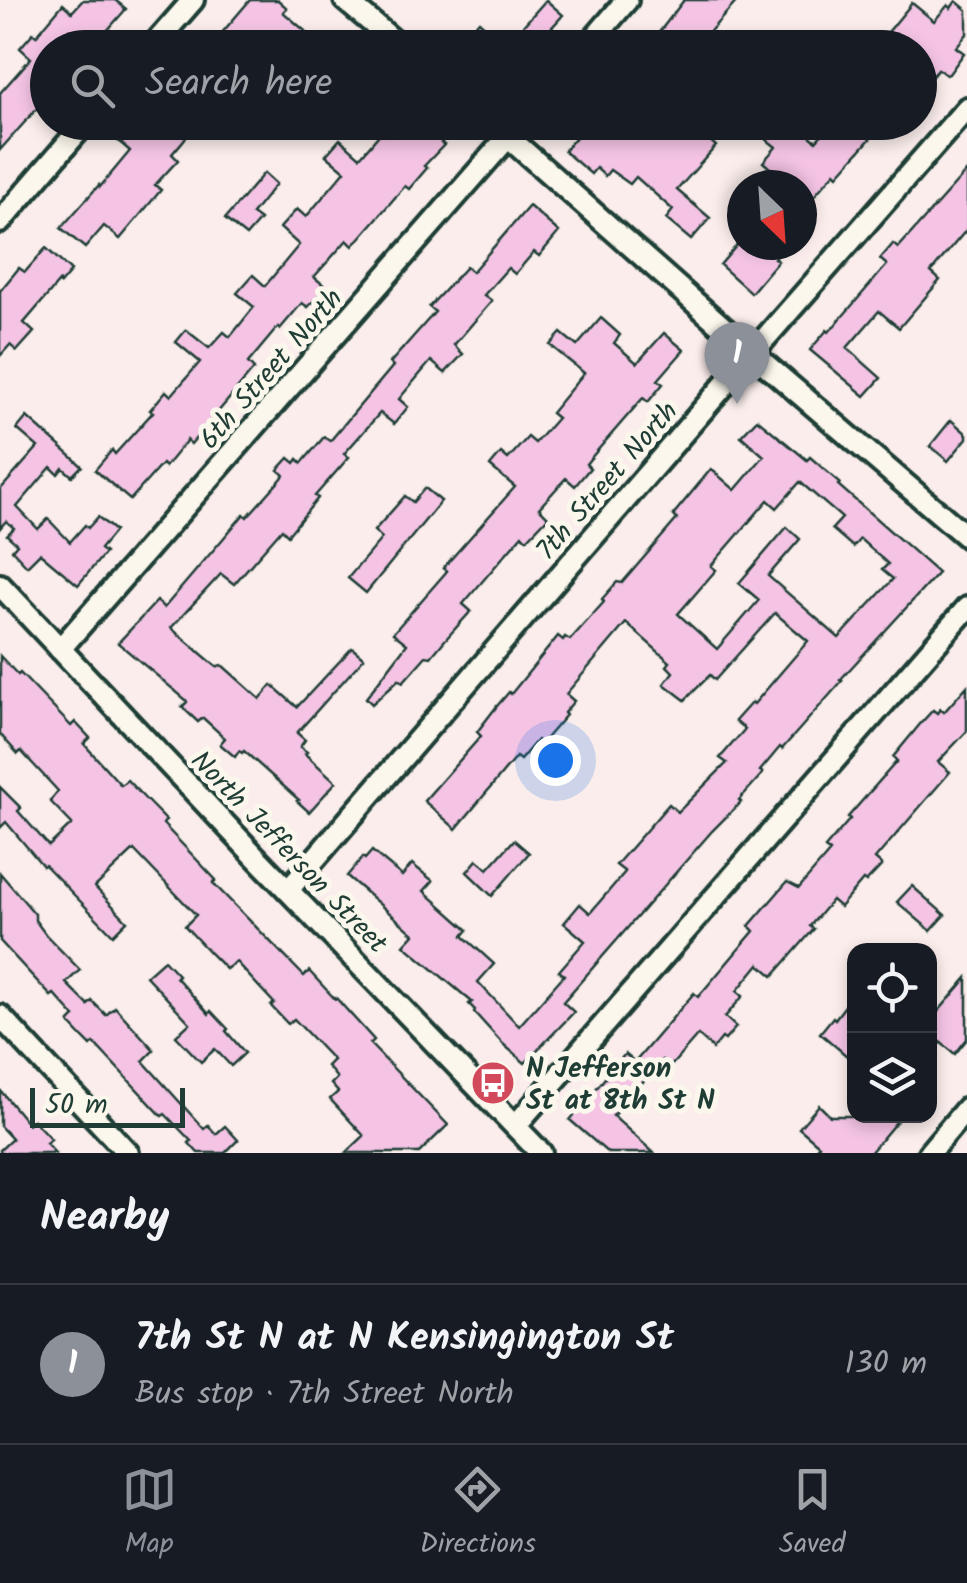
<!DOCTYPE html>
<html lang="en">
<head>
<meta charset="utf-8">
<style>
	:root { --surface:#171b24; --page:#20242c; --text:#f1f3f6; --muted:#9ea1a6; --line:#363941; --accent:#8c9099 }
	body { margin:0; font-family:Kalam,sans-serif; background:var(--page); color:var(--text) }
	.controls { position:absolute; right:30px; bottom:30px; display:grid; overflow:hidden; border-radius:20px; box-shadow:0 5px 15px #0003 }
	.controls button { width:90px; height:90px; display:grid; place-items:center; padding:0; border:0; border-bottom:2px solid var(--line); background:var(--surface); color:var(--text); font:50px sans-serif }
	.compass { position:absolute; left:727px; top:170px; width:90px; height:90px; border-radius:50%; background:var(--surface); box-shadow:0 5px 15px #0003; rotate:155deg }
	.scale { position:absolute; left:30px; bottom:25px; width:155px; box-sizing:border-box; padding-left:10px; border:5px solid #1f3d34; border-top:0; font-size:28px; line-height:35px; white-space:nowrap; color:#1f3d34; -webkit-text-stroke:8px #fbf7ec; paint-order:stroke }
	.you { position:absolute; left:555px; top:760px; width:35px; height:35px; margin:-25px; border:8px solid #fff; border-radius:50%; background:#1a73e8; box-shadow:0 0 0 15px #1a73e833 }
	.badge { display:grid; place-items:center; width:65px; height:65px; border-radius:50%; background:var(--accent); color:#fff; font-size:32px; font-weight:700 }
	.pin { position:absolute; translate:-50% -82px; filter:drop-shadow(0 2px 5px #0008) }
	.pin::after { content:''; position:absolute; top:52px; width:35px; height:30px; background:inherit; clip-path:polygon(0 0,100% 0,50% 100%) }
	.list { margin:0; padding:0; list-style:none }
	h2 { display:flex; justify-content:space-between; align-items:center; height:130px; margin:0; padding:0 40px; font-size:42px }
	h2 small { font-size:32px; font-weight:400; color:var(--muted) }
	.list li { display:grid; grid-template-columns:65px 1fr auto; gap:30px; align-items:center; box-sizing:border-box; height:160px; padding:0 40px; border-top:2px solid var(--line) }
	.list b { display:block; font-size:38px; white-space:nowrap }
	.list p { margin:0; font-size:32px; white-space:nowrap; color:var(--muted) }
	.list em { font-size:32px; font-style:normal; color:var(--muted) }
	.icon { flex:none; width:55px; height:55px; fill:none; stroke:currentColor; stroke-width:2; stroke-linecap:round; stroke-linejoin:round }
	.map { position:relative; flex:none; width:967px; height:1153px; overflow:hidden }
	.search { position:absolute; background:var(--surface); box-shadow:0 5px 15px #0003; left:30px; right:30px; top:30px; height:110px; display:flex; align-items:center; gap:25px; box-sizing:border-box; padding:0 35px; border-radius:55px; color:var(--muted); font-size:38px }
	.sheet { height:290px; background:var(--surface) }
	nav { display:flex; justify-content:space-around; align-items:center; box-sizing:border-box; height:140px; border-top:2px solid var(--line); background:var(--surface); font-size:28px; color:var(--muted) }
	nav a { display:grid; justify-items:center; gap:5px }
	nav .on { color:var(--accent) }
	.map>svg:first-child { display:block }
	.building { fill:#f5c4e5; stroke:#1f3d34; stroke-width:2.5; fill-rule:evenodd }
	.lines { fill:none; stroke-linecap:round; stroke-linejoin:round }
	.minor-casing { stroke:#1f3d34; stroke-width:28 }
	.minor { stroke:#fbf7ec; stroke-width:20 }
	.labels { text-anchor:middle; stroke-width:10; stroke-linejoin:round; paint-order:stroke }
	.street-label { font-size:28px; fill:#1f3d34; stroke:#fbf7ec }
	.poi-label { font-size:28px; font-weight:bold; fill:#1f3d34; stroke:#fbf7ec; text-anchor:start }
</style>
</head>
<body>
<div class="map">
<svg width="967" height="1153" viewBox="0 0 967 1153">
	<rect width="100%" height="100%" fill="#faedeb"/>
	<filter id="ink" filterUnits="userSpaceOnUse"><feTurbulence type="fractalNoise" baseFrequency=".01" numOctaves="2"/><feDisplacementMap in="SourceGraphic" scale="20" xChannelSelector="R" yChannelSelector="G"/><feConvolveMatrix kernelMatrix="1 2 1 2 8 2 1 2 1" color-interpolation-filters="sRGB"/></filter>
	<g filter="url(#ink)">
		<g class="building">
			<polygon points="83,0 115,0 126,9 92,48 48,48 48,96 0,150 0,93 31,58 20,48 33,33 36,36 63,4 72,12"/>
			<polygon points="250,0 278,0 287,8 283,12 325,48 209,48"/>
			<polygon points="546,0 563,15 533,48 456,48 479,21 506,45"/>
			<polygon points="684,0 738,0 695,48 647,48"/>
			<polygon points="956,1 967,10 967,34 956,47 964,53 949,74 946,75 938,69 920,91 920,48 875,48 912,3 934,21 948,5 951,8"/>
			<polygon points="130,122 199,122 172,154 178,160 155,185 161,190 120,239 104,226 85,248 61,228 99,185 100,187 130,151 116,139"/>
			<polygon points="400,122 434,122 448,135 441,143 444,145 424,166 427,168 409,189 405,186 353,246 347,240 314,277 326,287 308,307 302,303 280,329 278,327 248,363 254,369 191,444 187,440 165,467 162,464 130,500 95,470 112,450 115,454 153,412 150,410 166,391 171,396 200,362 176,342 186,330 209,348 224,332 230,337 254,307 237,293 253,275 265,286 299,245 280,228 297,209 306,217 345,171 326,155 340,139 360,157 383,130 389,135"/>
			<polygon points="589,122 689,122 716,146 677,190 710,218 691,240 666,219 673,210 636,177 630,184 610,170 605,176 596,168 591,174 564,151"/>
			<polygon points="744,122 794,122 816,141 833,122 869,122 878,130 838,175 835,172 802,210 802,185 756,185 770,168 763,162 776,147"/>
			<polygon points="967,171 967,229 931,272 940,280 899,328 879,311 847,348 881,378 865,396 810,350 827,330 829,332 887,265 880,259 893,244 898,248"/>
			<polygon points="264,173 276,184 252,214 260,220 246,236 225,219"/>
			<polygon points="529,206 559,232 539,256 534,252 515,274 508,268 484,295 492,301 454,345 463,354 445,373 431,361 399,399 408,407 394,424 380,413 344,454 349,457 315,496 318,498 288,535 282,529 234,584 221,574 171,628 217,667 222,665 260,699 272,685 297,707 352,648 364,658 297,733 305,740 300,747 307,752 305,754 336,782 309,812 297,801 299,800 244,751 242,753 239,751 235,757 220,744 225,738 203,718 198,722 182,707 187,702 186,700 118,643 157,601 164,608 244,514 247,517 282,478 284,475 278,470 289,458 295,463 298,459 302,463 324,437 330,441 393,366 390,363 435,312 429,307 466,267 472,272"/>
			<polygon points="737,245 785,245 774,258 778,261 751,293 720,265"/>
			<polygon points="46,248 71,271 60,284 59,282 24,323 34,332 17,351 10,345 0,356 0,291 19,268 25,272"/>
			<polygon points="601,318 620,335 614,343 637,363 664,333 684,350 658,380 663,384 648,402 643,398 590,459 586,464 590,468 575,486 566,478 539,508 548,517 527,539 522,535 463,604 471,611 445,640 431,657 426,656 403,682 399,679 372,704 366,698 407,644 393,633 447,571 443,568 515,487 490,466 501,453 508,459 528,437 535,443 557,418 551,413 584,373 550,345 561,333 577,346"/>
			<polygon points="27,417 82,466 72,476 63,468 58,474 51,467 17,507 38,529 48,519 70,542 85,525 88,528 98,517 115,531 100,549 105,553 78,585 40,553 27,566 12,550 17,544 7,535 14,528 6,521 0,528 0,490 38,447 17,429"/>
			<path d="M757 419 807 460 810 457 840 483 838 485 938 573 840 680 842 681 782 749 780 747 760 771 763 773 739 800 741 802 712 831 563 1002 574 1012 525 1063 503 1044 474 1012 475 1010 469 1004 472 1002 404 945 414 934 347 876 363 857 365 859 372 851 402 876 412 864 433 881 424 891 468 930 463 936 494 964 478 982 519 1026 564 975 559 971 585 941 564 923 580 904 590 913 625 872 616 865 669 804 678 812 727 763 720 758 745 729 735 721 752 702 754 704 808 641 775 613 715 680 710 675 685 700 664 684 673 672 667 666 670 662 626 623 566 694 574 701 564 713 566 715 541 744 537 740 520 760 516 757 456 829 424 801 481 736 477 732 497 706 509 692 511 694 558 636 563 640 565 637 570 640 604 602 602 599 617 582 622 583 677 519 673 515 711 469 735 490 764 456 741 436ZM800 482 842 518 832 529 853 547 860 539 888 564 882 570 893 579 839 638 768 576 800 539 787 527 739 583 759 600 717 649 678 614 716 570 711 566 768 500 777 508Z"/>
			<polygon points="951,420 967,434 967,438 948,461 930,446"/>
			<polygon points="425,488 441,501 366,593 348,578 382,538 374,531 405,496 413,502"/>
			<polygon points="0,656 18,675 20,673 71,726 75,722 90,738 84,744 121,785 127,780 151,805 166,820 163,824 216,880 213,883 304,976 309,971 335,999 336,998 374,1040 370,1044 448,1125 419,1153 346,1153 364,1136 330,1099 338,1092 331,1084 337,1078 327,1066 333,1060 294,1019 288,1024 271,1006 274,1003 236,962 226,969 210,953 185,926 196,915 134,850 95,887 127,921 113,935 45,865 43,866 6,822 0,828 0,787 21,808 18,811 49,846 72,824 50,801 58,791 21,751 18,754 0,734"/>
			<polygon points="967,686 967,731 938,762 950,772 875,859 882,865 866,882 863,880 840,907 832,900 810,926 814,929 773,976 759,964 737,991 743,996 725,1017 736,1027 725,1040 722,1038 713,1049 698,1035 670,1067 662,1060 613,1116 654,1153 608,1153 570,1120 625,1054 635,1062 694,993 698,997 754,931 749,926 787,882 799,888 830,852 825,848 850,819 848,817 897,761 893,757 921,723 933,710 937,713 940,709 944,712"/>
			<polygon points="514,840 529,853 492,896 467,872 477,860 488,869"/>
			<polygon points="0,873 35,914 35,920 46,935 80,970 66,983 88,1005 92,1001 106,1015 115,1007 154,1050 143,1061 204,1129 208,1125 216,1134 225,1126 238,1140 225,1153 198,1153 189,1143 191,1141 165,1114 162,1116 94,1043 91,1046 83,1038 69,1023 75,1017 54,994 51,996 0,941"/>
			<polygon points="912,886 945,915 931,931 897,902"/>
			<polygon points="164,960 178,975 176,977 209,1014 211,1011 228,1029 226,1031 245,1053 231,1066 215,1049 201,1062 176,1036 190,1023 146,976"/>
			<polygon points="967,978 967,1039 955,1054 940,1042 930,1053 930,1007 937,1013"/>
			<polygon points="854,994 854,1062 820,1033 833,1017 835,1019"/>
			<polygon points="0,1090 28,1124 33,1120 51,1139 46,1143 55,1153 0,1153 0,1150 12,1139 0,1126"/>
			<polygon points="819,1105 830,1116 901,1116 870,1153 812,1153 819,1145 799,1128"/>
		</g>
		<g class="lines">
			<defs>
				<g id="minor">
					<polyline points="345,0 402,48"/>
					<polyline points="151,48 193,0"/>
					<polyline points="586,48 627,0"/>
					<polyline points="491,122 752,353 967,537"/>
					<polyline points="0,222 86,122"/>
					<polyline points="0,585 254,855 541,1153"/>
					<polyline points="60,649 521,122"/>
					<polyline points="288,890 740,367 967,108"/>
					<polyline points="0,1016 128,1153"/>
					<polyline points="516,1125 967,608"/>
					<polyline points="929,1153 967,1108"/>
				</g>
			</defs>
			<use href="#minor" class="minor-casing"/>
			<use href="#minor" class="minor"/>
		</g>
	</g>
	<defs>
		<symbol id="bus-disc" viewBox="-11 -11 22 22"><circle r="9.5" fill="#d1495b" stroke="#fbf7ec"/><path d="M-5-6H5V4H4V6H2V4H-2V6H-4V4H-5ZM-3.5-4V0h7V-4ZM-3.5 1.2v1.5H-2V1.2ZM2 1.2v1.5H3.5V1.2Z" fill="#fff"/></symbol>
	</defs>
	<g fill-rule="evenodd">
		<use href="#bus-disc" x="468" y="1058" width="50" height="50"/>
	</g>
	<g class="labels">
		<g class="street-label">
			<text transform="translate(270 368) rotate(-49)" y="10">6th Street North</text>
			<text transform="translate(606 480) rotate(-49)" y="10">7th Street North</text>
			<text transform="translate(290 851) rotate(46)" y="10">North Jefferson Street</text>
		</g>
		<g class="poi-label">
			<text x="526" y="1077">N Jefferson<tspan x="526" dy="32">St at 8th St N</tspan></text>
		</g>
	</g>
</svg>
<div class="controls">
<button><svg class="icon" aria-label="locate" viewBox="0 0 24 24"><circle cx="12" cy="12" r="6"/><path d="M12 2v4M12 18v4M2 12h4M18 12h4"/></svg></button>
<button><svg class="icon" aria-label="layers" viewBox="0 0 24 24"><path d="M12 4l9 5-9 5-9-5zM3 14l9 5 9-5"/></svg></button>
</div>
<svg class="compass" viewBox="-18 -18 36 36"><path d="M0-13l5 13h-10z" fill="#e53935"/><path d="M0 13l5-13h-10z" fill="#9ea1a6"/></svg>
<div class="scale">50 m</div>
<div class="you"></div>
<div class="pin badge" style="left:737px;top:404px">1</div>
<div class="search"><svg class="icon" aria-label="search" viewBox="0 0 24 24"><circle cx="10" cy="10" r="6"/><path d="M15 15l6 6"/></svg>Search here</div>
</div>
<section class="sheet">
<h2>Nearby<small></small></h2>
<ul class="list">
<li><span class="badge">1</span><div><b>7th St N at N Kensingington St</b><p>Bus stop · 7th Street North</p></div><em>130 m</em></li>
</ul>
</section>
<nav>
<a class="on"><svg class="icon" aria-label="map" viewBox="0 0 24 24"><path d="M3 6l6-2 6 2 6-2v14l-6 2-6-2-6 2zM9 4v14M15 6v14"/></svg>Map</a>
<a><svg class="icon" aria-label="directions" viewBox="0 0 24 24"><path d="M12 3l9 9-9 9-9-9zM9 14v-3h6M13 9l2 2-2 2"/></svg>Directions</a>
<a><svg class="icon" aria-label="saved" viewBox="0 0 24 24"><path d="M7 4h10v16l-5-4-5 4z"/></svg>Saved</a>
</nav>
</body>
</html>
